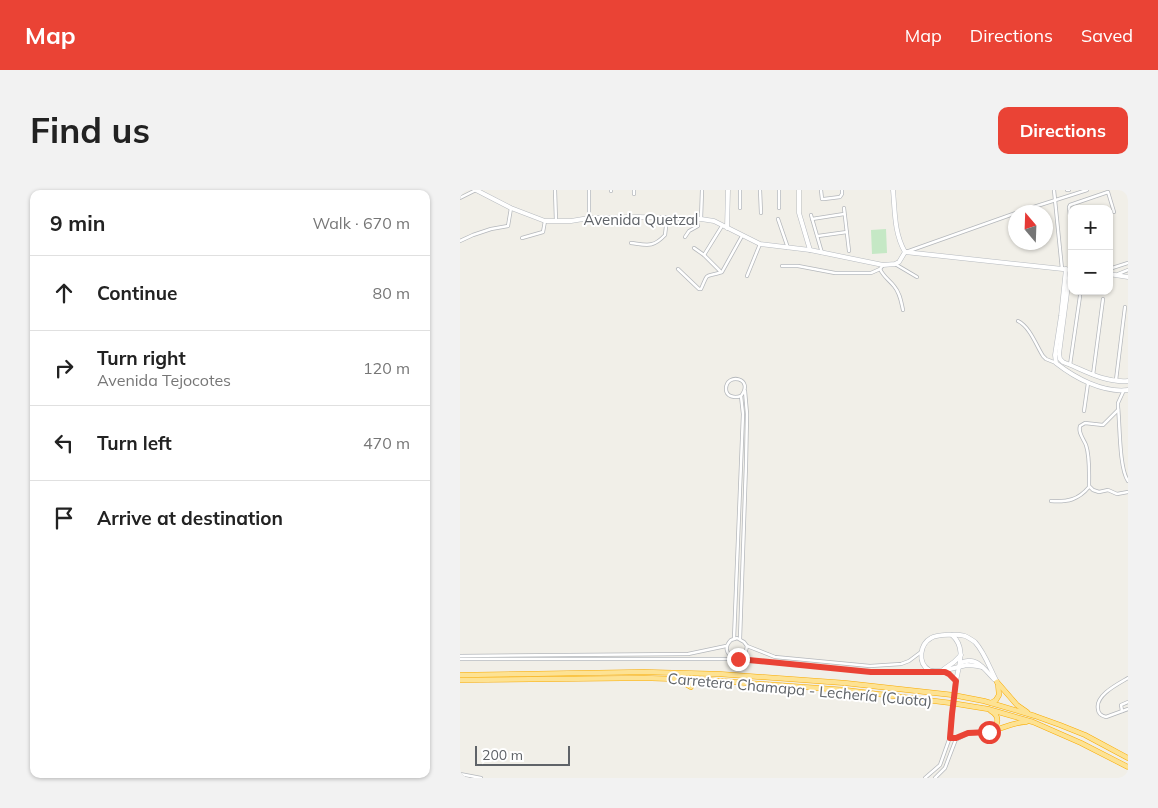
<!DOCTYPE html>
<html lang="en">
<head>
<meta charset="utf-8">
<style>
	:root { --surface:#fff; --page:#f2f2f2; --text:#222; --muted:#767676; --line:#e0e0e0; --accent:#ea4335 }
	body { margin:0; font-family:Mulish,sans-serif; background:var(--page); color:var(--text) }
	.controls { position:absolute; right:15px; top:15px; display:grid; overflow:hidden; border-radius:10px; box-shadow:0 1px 4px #0004 }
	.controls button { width:45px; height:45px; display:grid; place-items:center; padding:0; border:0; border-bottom:1px solid var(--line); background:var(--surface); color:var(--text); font:25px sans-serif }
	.compass { position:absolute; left:548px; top:15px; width:45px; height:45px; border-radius:50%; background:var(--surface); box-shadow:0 1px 4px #0004; rotate:341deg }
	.scale { position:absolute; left:15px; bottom:12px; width:95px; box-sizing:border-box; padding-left:5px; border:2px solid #5f6368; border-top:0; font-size:14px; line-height:18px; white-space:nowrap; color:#5f6368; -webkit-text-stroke:4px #fff; paint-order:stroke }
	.stop { position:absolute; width:15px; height:15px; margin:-11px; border:4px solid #ea4335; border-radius:50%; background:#fff }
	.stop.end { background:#ea4335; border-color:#fff; box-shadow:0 1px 5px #0008 }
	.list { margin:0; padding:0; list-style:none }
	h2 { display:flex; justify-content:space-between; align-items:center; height:65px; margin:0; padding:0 20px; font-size:21px }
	h2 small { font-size:16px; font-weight:400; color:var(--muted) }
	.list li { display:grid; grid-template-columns:32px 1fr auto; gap:15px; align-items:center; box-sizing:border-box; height:75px; padding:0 20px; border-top:1px solid var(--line) }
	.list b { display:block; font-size:19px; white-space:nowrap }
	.list p { margin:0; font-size:16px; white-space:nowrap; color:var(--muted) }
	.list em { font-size:16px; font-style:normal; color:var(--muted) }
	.icon { flex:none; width:28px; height:28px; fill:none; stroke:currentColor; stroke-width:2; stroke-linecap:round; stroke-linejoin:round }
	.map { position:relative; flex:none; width:668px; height:588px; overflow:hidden; border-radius:10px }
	header { display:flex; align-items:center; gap:30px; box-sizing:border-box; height:70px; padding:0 25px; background:var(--accent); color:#fff }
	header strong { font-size:24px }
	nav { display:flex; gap:28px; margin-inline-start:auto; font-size:18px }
	.intro { display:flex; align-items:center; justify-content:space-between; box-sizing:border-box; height:120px; padding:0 30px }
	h1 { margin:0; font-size:35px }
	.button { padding:12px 22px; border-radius:10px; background:var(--accent); color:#fff; font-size:18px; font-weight:700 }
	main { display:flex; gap:30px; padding:0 30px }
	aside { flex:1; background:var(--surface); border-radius:10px; box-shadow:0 1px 4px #0004 }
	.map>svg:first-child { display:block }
	.green { fill:#c5e8c5 }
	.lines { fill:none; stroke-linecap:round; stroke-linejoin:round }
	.street-casing { stroke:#b5b8bc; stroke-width:4 }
	.secondary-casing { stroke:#b6babf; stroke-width:5 }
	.highway-casing { stroke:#f9ab00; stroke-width:5.5 }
	.street { stroke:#fff; stroke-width:2.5 }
	.secondary { stroke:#fff; stroke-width:4 }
	.highway { stroke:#fde293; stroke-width:4.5 }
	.secondary-bridge-casing { stroke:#b6babf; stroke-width:5; stroke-linecap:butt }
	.secondary-bridge { stroke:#fff; stroke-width:4 }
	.route { stroke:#ea4335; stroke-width:6 }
	.labels { text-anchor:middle; stroke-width:4; stroke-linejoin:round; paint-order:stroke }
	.street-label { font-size:15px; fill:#5f6368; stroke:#fff }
</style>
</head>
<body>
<header>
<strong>Map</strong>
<nav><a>Map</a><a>Directions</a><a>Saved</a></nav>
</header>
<div class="intro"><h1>Find us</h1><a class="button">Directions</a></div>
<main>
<aside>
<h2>9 min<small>Walk · 670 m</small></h2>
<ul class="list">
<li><svg class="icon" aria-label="ahead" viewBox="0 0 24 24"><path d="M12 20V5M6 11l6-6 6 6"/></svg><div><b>Continue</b></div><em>80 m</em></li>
<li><svg class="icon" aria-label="right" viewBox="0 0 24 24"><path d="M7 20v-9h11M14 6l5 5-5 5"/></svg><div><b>Turn right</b><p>Avenida Tejocotes</p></div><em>120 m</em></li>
<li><svg class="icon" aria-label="left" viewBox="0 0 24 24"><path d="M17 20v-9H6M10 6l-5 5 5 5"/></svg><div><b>Turn left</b></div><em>470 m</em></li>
<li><svg class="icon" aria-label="arrive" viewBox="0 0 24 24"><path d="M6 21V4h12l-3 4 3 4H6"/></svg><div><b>Arrive at destination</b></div></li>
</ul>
</aside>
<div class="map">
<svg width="668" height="588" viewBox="0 0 668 588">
	<rect width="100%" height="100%" fill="#f1efe8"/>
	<polygon class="green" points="426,39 427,63 412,64 411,40"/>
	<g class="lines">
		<defs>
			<g id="street">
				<polyline points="95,0 96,31"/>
				<polyline points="129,0 129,28"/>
				<polyline points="174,0 174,4"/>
				<polyline points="280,0 280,18"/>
				<polyline points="300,0 301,23"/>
				<polyline points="319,0 319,18"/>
				<polyline points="361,0 362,9 364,9 380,7 382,4 382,0"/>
				<polyline points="594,0 602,79"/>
				<polyline points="607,0 609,0"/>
				<polyline points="151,1 151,0"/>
				<polyline points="0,8 16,0"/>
				<polyline points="384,18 389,61"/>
				<polyline points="558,22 627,0"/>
				<polyline points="351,25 362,63"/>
				<polyline points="241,29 242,0"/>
				<polyline points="318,29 328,58"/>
				<polyline points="352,29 384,24"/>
				<polyline points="611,34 609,17 610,15 648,2 654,22"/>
				<polyline points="358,46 387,42"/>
				<polyline points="225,47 229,41 238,36 236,29"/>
				<polyline points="62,48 83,42 85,31"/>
				<polyline points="0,51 13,45 31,39 48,36 51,18"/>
				<path d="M171 53C187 55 193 58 205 45L207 28"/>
				<polyline points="234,58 244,65 261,82"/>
				<polyline points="446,62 556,23"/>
				<polyline points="244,65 262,36"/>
				<polyline points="435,74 457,87"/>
				<polyline points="322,76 338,76 375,83 411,83 420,79 423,75"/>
				<path d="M218 79 239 99H241C249 81 244 88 262 82L282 46"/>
				<path d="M420 79C423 86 429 90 434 96 440 103 441 111 443 120"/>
				<polyline points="649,79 668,73"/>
				<polyline points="658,84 668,80"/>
				<polyline points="287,86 300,54"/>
				<path d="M558 131C570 137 576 155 583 166L586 169 596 173"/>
				<polyline points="610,175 620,106"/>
				<polyline points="633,185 643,109"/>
				<polyline points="656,190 665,117"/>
				<path d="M664 200 658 213V217C660 234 659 278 668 291"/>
				<path d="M658 220 643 235 625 233 620 236C618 243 623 248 626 255 630 267 629 283 629 296L633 300 639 302 648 300 657 304 668 302"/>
				<polyline points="624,221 628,193"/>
				<path d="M591 311C608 312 618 310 629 297"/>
				<path d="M274 449 283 224 281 206C295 188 266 182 266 199 266 207 275 208 281 206"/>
				<polyline points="280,449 286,274 287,224 285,201"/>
				<polyline points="0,466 228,464 266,456"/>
				<path d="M274 468C266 464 264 457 271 450L277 448 284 452 287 456 315 467 410 476 441 474 449 471 461 462"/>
				<path d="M279 468C285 466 286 462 287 456"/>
				<polyline points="0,469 274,469 411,482 470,481"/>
				<path d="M668 488C658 494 635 505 638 519 638 524 642 526 646 527L668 519"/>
				<polyline points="662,521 661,515 668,512"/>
				<polyline points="0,584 21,588"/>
				<polyline points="465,588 480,575 490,547"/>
				<polyline points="475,588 485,578 496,549"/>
			</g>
			<g id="secondary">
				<polyline points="16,0 51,18 85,31 111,31 129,28 178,27 241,29 254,31 300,54 350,60 423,75 435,74 439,72 445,62"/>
				<polyline points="339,0 339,23 350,60"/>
				<path d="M433 0C435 21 434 43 445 62"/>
				<polyline points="267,38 268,0"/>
				<polyline points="445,62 612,80"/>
				<path d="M606 79 601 126 595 165 596 173C615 188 643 203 668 200"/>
				<path d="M610 80 599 164 600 169 603 172C624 180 644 193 668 191"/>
				<polyline points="649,84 668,87"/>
				<path d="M492 445C508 459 497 479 495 497"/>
				<path d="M500 473C516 465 524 479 534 489"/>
				<path d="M522 477C517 476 512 475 507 475 497 477 477 484 469 480 457 473 460 454 471 448 477 444 499 444 505 446 508 447 512 450 515 452 525 463 530 479 537 492"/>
				<polyline points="484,479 494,472 501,465"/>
				<polyline points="482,481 489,484 496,491"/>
				<polyline points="492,524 490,547 496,549 508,543 529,542"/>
			</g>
			<g id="highway">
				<polyline points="0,485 184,482 259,484 385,493 493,505 524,511 575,526 600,535 625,545 668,568"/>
				<polyline points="0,490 184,488 246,490 288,493 385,500 491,513 528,519 573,532 621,553 668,577"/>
				<polyline points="215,491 224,493 231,497"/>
				<polyline points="537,492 557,515 567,522"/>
				<polyline points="531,513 536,510 539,505 538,494"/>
				<path d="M531 540C539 535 540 526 531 521"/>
				<path d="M529 542C542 539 553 532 566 532"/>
			</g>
		</defs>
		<use href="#street" class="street-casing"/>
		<use href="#secondary" class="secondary-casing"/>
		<use href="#highway" class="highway-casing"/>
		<use href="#street" class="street"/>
		<use href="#secondary" class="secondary"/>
		<use href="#highway" class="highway"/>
		<defs>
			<polyline id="secondary-bridge" points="492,524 495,497"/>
		</defs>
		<use href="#secondary-bridge" class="secondary-bridge-casing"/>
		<use href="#secondary-bridge" class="secondary-bridge"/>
	</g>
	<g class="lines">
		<polyline class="route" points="278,469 411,482 485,482 489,484 496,491 492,524 490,548 496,548 508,543 529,542"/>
	</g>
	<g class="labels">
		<g class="street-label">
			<text x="181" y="35">Avenida Quetzal</text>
			<text transform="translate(340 500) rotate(5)" y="5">Carretera Chamapa - Lechería (Cuota)</text>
		</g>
	</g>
</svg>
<div class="controls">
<button>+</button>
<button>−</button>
</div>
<svg class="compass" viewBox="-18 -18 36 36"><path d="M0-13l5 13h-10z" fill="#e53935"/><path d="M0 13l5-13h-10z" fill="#767676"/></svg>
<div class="scale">200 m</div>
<div class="stop" style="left:529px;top:542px"></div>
<div class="stop end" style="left:278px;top:469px"></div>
</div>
</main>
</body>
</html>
